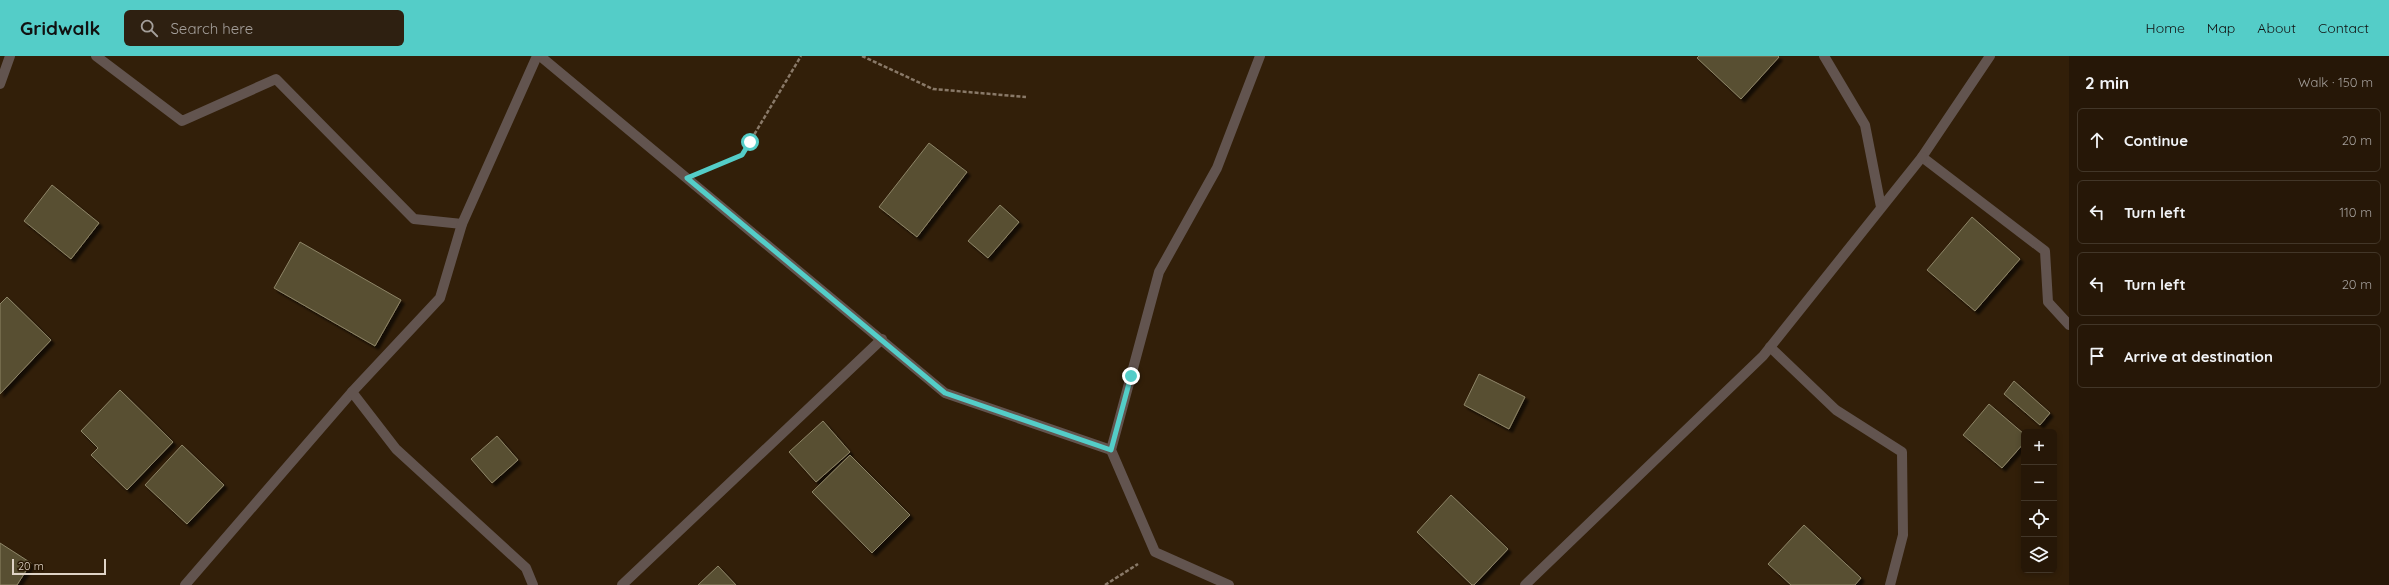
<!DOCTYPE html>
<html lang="en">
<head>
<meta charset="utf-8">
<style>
	:root { --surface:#261707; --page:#2e2011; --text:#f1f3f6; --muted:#a49f9b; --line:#423628; --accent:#54cdc8 }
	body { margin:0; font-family:Quicksand,sans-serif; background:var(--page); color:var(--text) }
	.controls { position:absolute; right:12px; bottom:12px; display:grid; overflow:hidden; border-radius:6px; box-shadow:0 2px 6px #0003 }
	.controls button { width:36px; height:36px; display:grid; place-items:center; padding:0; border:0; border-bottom:1px solid var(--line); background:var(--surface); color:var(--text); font:20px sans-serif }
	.scale { position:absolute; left:12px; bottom:10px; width:94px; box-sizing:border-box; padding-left:4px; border:2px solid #dfd3c6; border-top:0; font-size:11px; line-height:14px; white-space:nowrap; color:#dfd3c6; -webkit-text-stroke:3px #271602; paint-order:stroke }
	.stop { position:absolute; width:12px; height:12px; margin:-9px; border:3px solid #54cdc8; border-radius:50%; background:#fff }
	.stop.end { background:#54cdc8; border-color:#fff; box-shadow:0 1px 4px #0008 }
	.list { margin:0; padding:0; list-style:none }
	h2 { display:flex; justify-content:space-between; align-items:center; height:52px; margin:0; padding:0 16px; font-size:17px }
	h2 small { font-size:13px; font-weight:400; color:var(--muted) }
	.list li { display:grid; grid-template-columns:26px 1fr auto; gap:12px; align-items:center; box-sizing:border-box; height:64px; margin:0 8px 8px; padding:0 8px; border:1px solid var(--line); border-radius:6px }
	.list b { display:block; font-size:15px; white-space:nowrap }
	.list em { font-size:13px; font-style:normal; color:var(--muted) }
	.icon { flex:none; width:22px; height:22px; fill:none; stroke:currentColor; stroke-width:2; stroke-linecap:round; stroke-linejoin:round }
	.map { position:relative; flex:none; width:2069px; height:529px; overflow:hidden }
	header { display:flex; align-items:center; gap:24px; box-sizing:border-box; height:56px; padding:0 20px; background:var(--accent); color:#111 }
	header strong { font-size:19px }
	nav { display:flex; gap:22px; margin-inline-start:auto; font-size:14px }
	.search { width:280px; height:36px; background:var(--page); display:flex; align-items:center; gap:10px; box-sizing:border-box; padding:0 14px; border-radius:6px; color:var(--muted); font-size:15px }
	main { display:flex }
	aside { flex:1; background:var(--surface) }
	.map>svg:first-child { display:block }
	.building { fill:#584f33; stroke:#8e8567; filter:url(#shadow) }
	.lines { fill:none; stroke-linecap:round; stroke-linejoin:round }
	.path { stroke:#897968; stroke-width:2.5; stroke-dasharray:4 2; stroke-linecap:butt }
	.street { stroke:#62544f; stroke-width:10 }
	.route { stroke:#54cdc8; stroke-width:5 }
</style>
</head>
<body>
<header>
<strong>Gridwalk</strong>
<div class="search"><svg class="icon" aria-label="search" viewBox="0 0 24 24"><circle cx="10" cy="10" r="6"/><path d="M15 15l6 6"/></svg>Search here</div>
<nav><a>Home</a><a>Map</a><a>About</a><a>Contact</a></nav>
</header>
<main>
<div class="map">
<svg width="2069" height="529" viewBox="0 0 2069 529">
	<defs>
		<filter id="shadow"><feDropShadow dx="3.5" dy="3.5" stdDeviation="1" flood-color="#0009"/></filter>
	</defs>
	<rect width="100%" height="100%" fill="#321f09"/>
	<g class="building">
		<polygon points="1699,0 1778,0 1779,1 1741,43 1697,2"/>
		<polygon points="929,87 967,116 917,181 879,151"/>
		<polygon points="52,129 99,167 71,203 24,165"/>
		<polygon points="1000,149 1019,166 988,202 968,185"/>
		<polygon points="1972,161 2020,203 1975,255 1927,214"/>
		<polygon points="300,186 401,244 375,290 274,232"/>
		<polygon points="7,241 51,284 0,338 0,248"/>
		<polygon points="1479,318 1525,341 1509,373 1464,349"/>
		<polygon points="2014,325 2050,357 2040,369 2004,338"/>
		<polygon points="120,334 173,386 127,434 91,399 98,392 81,375"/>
		<polygon points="1989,348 2024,378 2024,387 2002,412 1963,379"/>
		<polygon points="823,365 850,396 816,426 789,396"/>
		<polygon points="497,380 518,404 492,427 471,403"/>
		<polygon points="182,389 224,429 187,468 145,429"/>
		<polygon points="850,399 910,459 872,497 812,436"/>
		<polygon points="1451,439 1508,493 1474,529 1472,529 1417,476"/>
		<polygon points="1804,469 1861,522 1855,529 1791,529 1768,508"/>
		<polygon points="0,487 31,507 17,529 0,529"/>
		<polygon points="718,510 736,529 698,529"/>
	</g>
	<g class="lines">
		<g class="path">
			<polyline points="862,0 933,33 1026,41"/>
			<polyline points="709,113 742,99 801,0"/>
			<polyline points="1105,529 1138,508"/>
		</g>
		<g class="street">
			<polyline points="96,0 182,65 276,23 414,163 462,168"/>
			<polyline points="540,0 945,337 1111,394"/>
			<polyline points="1824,0 1865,69 1881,151"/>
			<polyline points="1990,0 1922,101 2045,195 2048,246 2069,269"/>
			<polyline points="0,28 10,0"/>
			<polyline points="1770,291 1836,354 1902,396 1903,479 1890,529"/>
			<polyline points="185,529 352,336"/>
			<polyline points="533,529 526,512 396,393 352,336 440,242 462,168 537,0"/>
			<polyline points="622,529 882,283"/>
			<polyline points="1229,529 1155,496 1111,394 1159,216 1217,112 1260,0"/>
			<polyline points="1525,529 1763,300 1922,101"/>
		</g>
	</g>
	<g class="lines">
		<polyline class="route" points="750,86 742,99 687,122 945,337 1111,394 1131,320"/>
	</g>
</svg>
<div class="controls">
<button>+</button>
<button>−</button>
<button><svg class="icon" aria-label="locate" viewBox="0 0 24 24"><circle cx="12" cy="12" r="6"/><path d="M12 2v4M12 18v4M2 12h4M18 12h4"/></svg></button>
<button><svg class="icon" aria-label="layers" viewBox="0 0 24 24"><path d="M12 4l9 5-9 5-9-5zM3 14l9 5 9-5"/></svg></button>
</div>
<div class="scale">20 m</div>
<div class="stop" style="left:750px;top:86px"></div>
<div class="stop end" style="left:1131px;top:320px"></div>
</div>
<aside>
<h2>2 min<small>Walk · 150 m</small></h2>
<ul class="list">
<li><svg class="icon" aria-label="ahead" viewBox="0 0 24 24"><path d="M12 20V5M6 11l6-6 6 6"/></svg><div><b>Continue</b></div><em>20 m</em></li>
<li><svg class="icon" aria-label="left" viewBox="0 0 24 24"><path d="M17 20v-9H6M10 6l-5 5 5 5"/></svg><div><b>Turn left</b></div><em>110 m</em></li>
<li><svg class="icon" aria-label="left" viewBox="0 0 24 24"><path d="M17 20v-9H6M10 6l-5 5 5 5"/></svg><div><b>Turn left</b></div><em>20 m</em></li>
<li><svg class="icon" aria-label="arrive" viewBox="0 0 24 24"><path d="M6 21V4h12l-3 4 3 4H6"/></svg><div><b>Arrive at destination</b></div></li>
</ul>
</aside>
</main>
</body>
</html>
